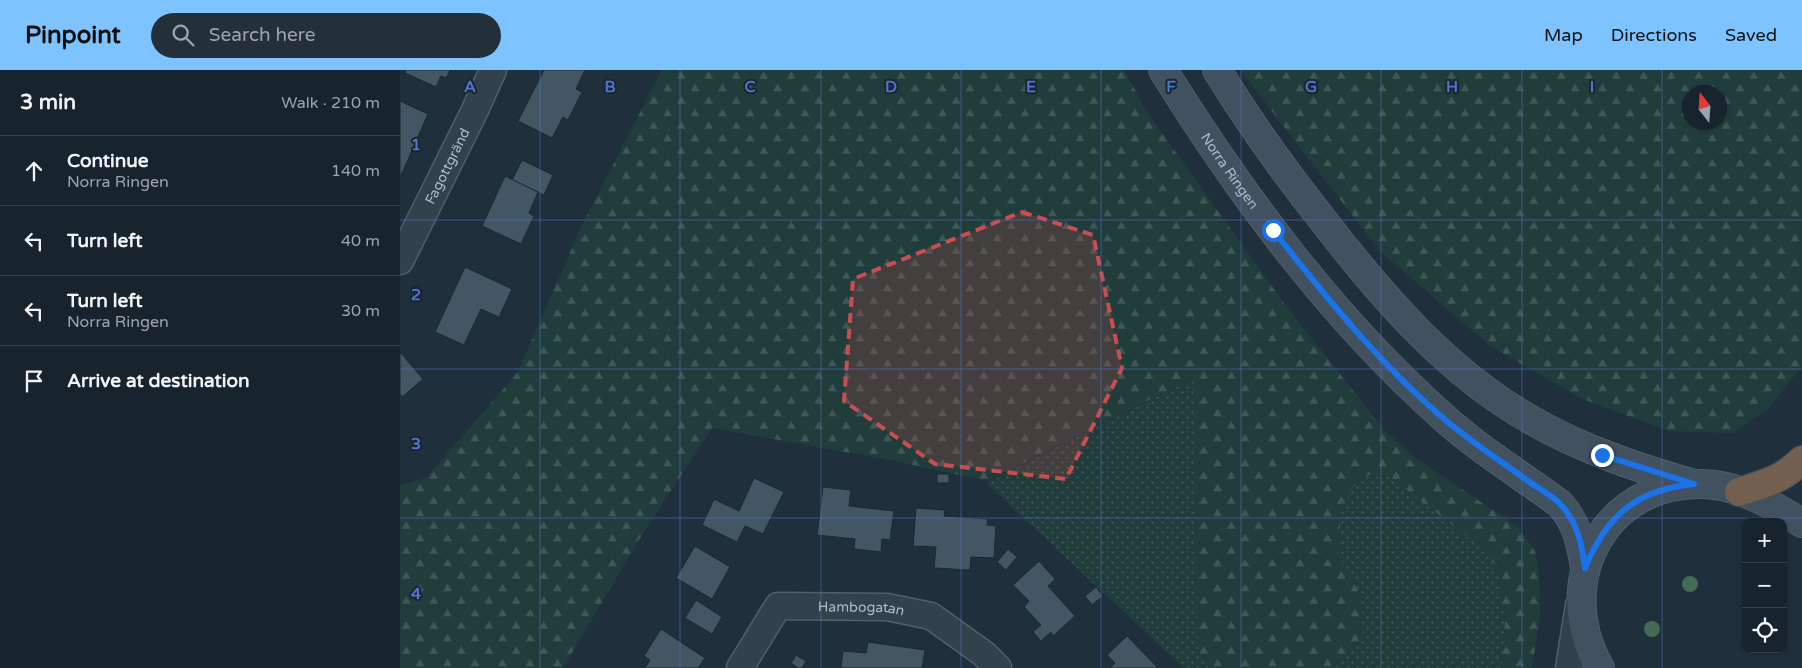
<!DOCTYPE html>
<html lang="en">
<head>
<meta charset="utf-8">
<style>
	:root { --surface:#17242d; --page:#243039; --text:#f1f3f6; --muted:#9ea4aa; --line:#364149; --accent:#7cc3ff }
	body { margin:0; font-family:"Varela Round",sans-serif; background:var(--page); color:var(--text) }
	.controls { position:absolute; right:15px; bottom:15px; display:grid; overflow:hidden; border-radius:10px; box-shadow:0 1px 4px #0004 }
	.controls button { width:45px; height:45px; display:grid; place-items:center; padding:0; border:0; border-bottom:1px solid var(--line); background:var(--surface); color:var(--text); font:25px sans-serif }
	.compass { position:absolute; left:1282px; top:15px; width:45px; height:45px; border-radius:50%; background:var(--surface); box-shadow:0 1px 4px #0004; rotate:343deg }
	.stop { position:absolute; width:15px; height:15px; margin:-11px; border:4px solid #1a73e8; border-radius:50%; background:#fff }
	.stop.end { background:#1a73e8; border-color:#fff; box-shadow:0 1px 5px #0008 }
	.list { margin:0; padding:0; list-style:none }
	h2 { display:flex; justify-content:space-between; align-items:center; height:65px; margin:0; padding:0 20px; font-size:21px }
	h2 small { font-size:16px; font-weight:400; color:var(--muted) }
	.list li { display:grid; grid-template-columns:32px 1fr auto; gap:15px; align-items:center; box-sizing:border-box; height:70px; padding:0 20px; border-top:1px solid var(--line) }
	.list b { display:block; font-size:19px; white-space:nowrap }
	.list p { margin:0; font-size:16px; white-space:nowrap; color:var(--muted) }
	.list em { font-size:16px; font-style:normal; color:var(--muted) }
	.icon { flex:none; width:28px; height:28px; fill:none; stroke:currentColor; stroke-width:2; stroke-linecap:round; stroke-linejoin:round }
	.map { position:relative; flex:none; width:1402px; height:598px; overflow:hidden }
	header { display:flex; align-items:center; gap:30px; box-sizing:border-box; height:70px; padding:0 25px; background:var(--accent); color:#111 }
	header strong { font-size:24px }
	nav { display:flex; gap:28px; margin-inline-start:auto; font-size:18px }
	.search { width:350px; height:45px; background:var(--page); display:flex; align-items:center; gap:12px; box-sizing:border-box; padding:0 18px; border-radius:28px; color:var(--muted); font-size:19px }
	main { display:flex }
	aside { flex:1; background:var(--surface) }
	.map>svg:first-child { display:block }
	.grass { fill:url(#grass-dots) }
	.forest { fill:url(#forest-firs); fill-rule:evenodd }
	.building { fill:#425663; stroke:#1b2832 }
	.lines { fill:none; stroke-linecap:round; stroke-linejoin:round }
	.street-casing { stroke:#515f69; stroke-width:29 }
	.secondary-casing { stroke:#515f69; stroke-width:30 }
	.highway-casing { stroke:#3e4c56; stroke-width:30 }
	.street { stroke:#33414c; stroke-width:26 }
	.secondary { stroke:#41515f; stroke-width:28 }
	.highway { stroke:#725f50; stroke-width:28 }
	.tree { fill:#446b54 }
	.route { stroke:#1a73e8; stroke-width:6 }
	.marked { fill:#cc4d50; fill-opacity:0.2; stroke:#cc4d50; stroke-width:4; stroke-dasharray:10 6; stroke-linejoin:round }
	.grid { fill:none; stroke:#5074d2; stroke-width:1; stroke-opacity:0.55 }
	.labels { text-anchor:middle; stroke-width:4; stroke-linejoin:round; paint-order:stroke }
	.street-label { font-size:14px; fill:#aebcc8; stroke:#192630 }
	.grid-label { font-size:16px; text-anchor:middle; font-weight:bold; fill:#5074d2; stroke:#192630; stroke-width:4; stroke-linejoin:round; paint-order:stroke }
</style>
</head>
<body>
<header>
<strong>Pinpoint</strong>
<div class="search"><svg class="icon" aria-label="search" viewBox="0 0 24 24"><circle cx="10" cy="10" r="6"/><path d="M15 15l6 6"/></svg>Search here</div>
<nav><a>Map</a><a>Directions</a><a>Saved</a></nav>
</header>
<main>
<aside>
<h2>3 min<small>Walk · 210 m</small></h2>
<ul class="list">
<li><svg class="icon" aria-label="ahead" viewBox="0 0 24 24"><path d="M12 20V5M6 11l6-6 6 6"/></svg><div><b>Continue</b><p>Norra Ringen</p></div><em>140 m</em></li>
<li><svg class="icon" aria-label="left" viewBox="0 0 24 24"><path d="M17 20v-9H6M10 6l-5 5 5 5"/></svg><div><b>Turn left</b></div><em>40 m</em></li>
<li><svg class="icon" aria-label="left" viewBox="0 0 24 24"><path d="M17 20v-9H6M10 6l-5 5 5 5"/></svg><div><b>Turn left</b><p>Norra Ringen</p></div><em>30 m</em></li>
<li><svg class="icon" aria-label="arrive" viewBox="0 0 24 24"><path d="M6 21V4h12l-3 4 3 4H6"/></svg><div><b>Arrive at destination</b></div></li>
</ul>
</aside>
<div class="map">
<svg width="1402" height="598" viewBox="0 0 1402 598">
	<defs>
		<pattern id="grass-dots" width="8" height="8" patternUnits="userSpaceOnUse" patternTransform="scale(1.25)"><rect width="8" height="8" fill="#213d3b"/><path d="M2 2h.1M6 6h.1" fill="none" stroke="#3f5756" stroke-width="1.8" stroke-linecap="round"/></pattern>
		<pattern id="forest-firs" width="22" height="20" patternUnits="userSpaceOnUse" patternTransform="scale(1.25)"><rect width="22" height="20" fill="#213d3b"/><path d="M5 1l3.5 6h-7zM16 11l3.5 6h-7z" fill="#3f5756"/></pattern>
	</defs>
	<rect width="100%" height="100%" fill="#1f303c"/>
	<g class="grass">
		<polygon points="794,308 798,581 809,598 784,598 586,413"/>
		<polygon points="972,403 981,403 989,406 1074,471 1097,496 1105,552 1102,598 936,598 963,569 961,526 938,484 941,442 953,417 960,410"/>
	</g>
	<g class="forest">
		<polygon points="262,0 724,0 749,45 886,236 986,362 1014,387 1118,457 1135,481 1139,502 1140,545 1132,598 1102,598 1105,552 1097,496 1074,472 989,406 981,403 972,403 960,410 953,417 941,442 938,484 961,526 963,569 936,598 809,598 798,581 793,308 587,411 485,389 312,358 238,471 163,598 0,598 0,415 26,408 118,302 182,155"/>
		<path d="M840 0H1402V296L1369 338 1333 363 1269 361 1180 328 1089 275 980 181ZM1290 22H1320V52H1290Z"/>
	</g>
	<g class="building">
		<polygon points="6,0 50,0 46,8 41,6 36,17 5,3"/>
		<polygon points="144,0 185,0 176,19 182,22 168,50 163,47 152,68 118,51"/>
		<polygon points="0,31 28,44 0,108"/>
		<polygon points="122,90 153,105 144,125 112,110"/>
		<polygon points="105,106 138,122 129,143 134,146 121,174 82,156"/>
		<polygon points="65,197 112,219 99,247 81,239 64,275 35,262"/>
		<polygon points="0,282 23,309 2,327 0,324"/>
		<rect x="537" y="404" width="12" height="9"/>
		<polygon points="354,408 384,422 363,464 345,456 337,472 302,455 314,429 339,441"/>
		<polygon points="423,417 451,420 449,436 494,441 490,470 482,469 481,482 454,479 455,469 417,465"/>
		<polygon points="516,438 545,440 544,446 588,449 587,455 596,456 594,488 571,487 570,500 534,498 536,477 513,476"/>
		<polygon points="295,476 330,497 312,529 276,508"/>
		<polygon points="608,479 617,487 606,500 597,492"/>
		<polygon points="639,491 655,509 648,516 675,546 653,566 651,562 641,571 633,562 641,555 624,537 629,531 613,515"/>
		<polygon points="696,517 703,526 692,535 685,526"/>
		<polygon points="296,530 322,547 312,564 285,548"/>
		<polygon points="261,559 305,588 298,598 245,598 250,590 244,586"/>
		<polygon points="727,566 758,598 710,598 715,593 707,585"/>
		<polygon points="468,572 525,580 522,598 441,598 443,581 466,583"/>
		<polygon points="396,585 406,591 402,598 398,598 391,593"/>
	</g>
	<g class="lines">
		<defs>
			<g id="street">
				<path id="s1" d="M0 191 75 40 93 0"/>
				<path id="s2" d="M340 598 378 536 487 537 531 546 584 584 598 598"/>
				<polyline points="1169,598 1179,535"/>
			</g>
			<g id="secondary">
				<path id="s3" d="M763 0C841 125 931 247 1042 346 1078 379 1121 405 1160 434 1177 453 1181 473 1185 498"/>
				<path d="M817 0C850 54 887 105 926 154 984 229 1049 304 1133 351 1184 380 1238 398 1294 414"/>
				<path d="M1200 598C1149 509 1209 403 1315 415 1346 419 1376 437 1402 453"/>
			</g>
			<path id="highway" d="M1339 422C1365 413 1382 410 1402 390"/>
		</defs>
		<use href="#street" class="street-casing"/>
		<use href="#secondary" class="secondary-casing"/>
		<use href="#highway" class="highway-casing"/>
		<use href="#street" class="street"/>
		<use href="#secondary" class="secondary"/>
		<use href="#highway" class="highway"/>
	</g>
	<g class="tree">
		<circle cx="1290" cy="514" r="8"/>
		<circle cx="1252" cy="559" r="8"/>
	</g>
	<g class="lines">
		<path class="route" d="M873 160C925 226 979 293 1043 348 1070 371 1099 390 1128 411 1141 420 1157 428 1166 441 1179 458 1182 477 1185 498 1207 445 1236 420 1294 414L1202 385"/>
	</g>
	<path class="marked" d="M622 142 693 165 722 298 666 409 535 394 444 331 453 209Z"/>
	<path class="grid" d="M140 0V598M280 0V598M421 0V598M561 0V598M701 0V598M841 0V598M981 0V598M1122 0V598M1262 0V598M0 150H1402M0 299H1402M0 448H1402"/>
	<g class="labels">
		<g class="street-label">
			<text dy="5" stroke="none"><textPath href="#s1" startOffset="106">Fagottgränd</textPath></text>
			<text dy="5" stroke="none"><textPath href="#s3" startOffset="121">Norra Ringen</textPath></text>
			<text dy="5" stroke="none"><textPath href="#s2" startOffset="156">Hambogatan</textPath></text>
		</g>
	</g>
	<g class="grid-label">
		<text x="70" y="22">A</text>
		<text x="210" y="22">B</text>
		<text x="350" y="22">C</text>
		<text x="491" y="22">D</text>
		<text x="631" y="22">E</text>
		<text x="771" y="22">F</text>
		<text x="911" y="22">G</text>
		<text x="1052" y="22">H</text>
		<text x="1192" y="22">I</text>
		<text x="16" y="80">1</text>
		<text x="16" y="230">2</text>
		<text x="16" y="379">3</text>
		<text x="16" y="529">4</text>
	</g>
</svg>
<div class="controls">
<button>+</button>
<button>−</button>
<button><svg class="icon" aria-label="locate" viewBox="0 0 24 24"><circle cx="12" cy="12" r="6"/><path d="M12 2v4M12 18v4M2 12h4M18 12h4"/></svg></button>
</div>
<svg class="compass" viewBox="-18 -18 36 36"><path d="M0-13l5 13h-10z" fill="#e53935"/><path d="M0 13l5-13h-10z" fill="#9ea4aa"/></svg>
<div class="stop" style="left:873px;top:160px"></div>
<div class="stop end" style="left:1202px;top:385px"></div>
</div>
</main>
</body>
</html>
